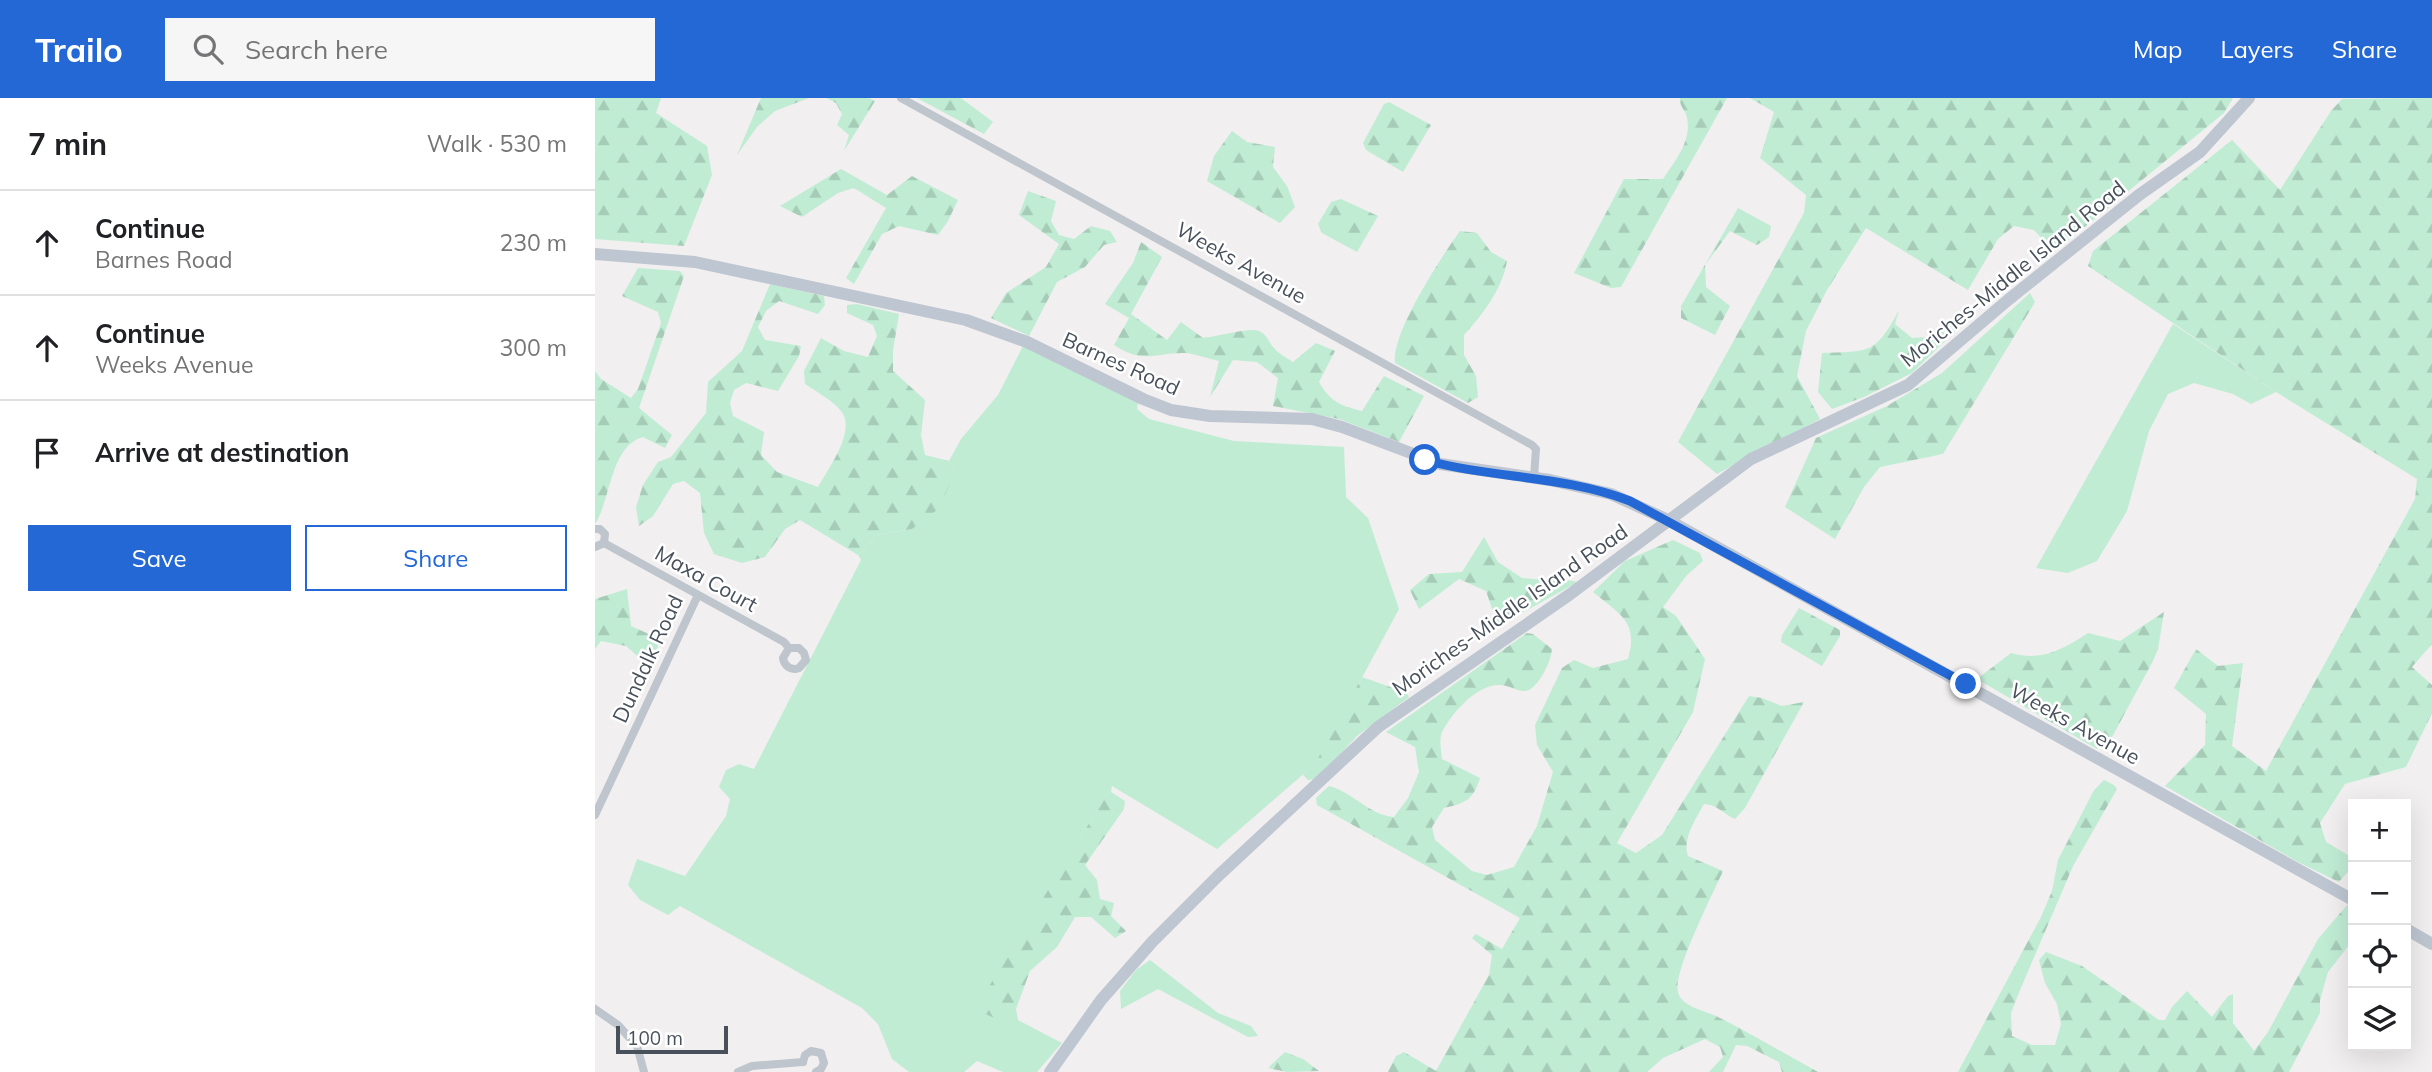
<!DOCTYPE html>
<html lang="en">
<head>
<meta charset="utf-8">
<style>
	:root { --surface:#fff; --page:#f6f6f6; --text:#202124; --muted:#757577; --line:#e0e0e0; --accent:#2468d6 }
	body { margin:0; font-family:Mulish,sans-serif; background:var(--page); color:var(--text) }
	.controls { position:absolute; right:21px; bottom:21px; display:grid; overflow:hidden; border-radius:0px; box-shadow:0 7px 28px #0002 }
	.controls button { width:63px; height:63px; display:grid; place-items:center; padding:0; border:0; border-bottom:2px solid var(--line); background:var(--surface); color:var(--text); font:35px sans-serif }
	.scale { position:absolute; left:21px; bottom:18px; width:112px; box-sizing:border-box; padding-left:7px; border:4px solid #48515b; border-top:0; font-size:19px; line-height:24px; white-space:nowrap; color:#48515b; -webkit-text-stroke:5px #fff; paint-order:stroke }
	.stop { position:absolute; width:21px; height:21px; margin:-16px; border:5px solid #2468d6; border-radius:50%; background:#fff }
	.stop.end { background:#2468d6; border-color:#fff; box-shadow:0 2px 7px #0008 }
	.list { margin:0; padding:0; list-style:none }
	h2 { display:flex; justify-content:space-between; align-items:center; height:91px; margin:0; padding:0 28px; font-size:30px }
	h2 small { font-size:23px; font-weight:400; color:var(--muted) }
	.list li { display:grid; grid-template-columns:46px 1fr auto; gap:21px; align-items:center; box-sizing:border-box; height:105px; padding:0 28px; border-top:2px solid var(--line) }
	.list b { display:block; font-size:26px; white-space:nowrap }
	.list p { margin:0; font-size:23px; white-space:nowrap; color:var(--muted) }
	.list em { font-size:23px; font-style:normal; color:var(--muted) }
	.actions { display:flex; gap:14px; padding:21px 28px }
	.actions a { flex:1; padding:16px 0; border:2px solid var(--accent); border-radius:0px; text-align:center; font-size:24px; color:var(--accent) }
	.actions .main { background:var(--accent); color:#fff }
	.icon { flex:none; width:38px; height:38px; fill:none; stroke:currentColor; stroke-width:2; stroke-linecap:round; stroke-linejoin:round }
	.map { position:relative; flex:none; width:1837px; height:974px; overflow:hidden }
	header { display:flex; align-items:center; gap:42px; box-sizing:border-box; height:98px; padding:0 35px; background:var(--accent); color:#fff }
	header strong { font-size:33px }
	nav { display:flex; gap:38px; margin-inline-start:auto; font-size:24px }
	.search { width:490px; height:63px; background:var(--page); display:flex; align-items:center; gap:18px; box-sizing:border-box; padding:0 24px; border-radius:0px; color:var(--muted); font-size:26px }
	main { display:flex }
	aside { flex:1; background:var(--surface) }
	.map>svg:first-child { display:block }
	.green { fill:#c0ecd4 }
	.forest { fill:url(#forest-firs) }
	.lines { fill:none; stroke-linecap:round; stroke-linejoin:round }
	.street { stroke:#bec5cd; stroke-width:8 }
	.secondary { stroke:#bec6d1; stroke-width:12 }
	.route { stroke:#2468d6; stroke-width:9 }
	.labels { text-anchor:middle; stroke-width:5; stroke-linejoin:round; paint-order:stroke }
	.street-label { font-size:21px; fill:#48515b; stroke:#fff }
</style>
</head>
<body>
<header>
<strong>Trailo</strong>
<div class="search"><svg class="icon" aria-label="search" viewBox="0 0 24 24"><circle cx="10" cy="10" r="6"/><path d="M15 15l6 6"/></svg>Search here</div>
<nav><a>Map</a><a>Layers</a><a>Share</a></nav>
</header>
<main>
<aside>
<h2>7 min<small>Walk · 530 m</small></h2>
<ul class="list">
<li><svg class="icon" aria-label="ahead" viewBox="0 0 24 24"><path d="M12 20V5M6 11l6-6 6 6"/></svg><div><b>Continue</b><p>Barnes Road</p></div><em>230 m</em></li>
<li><svg class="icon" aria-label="ahead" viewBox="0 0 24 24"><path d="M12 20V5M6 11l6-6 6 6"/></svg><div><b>Continue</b><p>Weeks Avenue</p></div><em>300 m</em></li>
<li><svg class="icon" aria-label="arrive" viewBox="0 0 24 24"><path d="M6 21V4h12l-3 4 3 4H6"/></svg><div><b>Arrive at destination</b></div></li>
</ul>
<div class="actions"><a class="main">Save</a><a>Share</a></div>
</aside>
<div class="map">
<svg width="1837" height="974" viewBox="0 0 1837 974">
	<defs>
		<pattern id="forest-firs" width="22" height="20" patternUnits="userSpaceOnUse" patternTransform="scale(1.75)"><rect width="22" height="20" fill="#c0ecd4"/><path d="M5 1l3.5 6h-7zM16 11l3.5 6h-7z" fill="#a6ccb8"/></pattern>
	</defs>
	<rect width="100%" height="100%" fill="#f1efef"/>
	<g class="green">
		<polygon points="1578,226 1681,294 1656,306 1638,296 1599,285 1573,296 1554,333 1532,413 1502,463 1473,475 1441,470"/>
		<polygon points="428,248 543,304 542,311 554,321 639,343 749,349 751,399 773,420 804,511 722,663 712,673 622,751 517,688 386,903 421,911 423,922 467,945 442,974 408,974 382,963 369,974 314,974 297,961 283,926 267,910 85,808 73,817 45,802 33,787 42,761 90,778 131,718 135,701 124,689 131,672 144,666 159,671 266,462 263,457 283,437 317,431 361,375 354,363 366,341 403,297"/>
		<polygon points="555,862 623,915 656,928 663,938 653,939 563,891 526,911 525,893 541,872"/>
	</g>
	<g class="forest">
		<polygon points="0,0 66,0 61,15 112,48 117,77 89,148 0,141"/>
		<polygon points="166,0 214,0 180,13 162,29 142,57"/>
		<polygon points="231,0 274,0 280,3 249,53 254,37 242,27 247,16 241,5"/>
		<polygon points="322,0 366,0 398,24 389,36"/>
		<path d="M1085 0H1132L1026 189 1016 190 979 175 1029 81H1068C1080 63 1097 43 1092 20 1091 12 1084 9 1085 0Z"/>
		<polygon points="1155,0 1638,0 1629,15 1459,154 1439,132 1419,128 1403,141 1373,192 1271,130 1232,192 1211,233 1202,278 1225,321 1122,376 1083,344 1209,115 1211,97 1165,60 1179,14"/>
		<polygon points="1837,0 1837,546 1817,569 1837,587 1837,615 1811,669 1750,686 1725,725 1731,744 1758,760 1758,768 1744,784 1703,764 1570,688 1610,647 1611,616 1579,590 1601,551 1623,568 1648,565 1637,648 1671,673 1820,401 1822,381 1681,294 1493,168 1498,153 1637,42 1685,92 1736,13 1747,1"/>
		<polygon points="794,4 836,27 808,74 771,52 768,45 789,6"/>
		<polygon points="637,33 652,44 680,49 678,69 692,88 700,109 685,125 612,83 619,58"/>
		<polygon points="246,71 292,97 317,78 363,102 353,123 343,137 304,128 287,136 259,186 251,180 291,110 259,90 243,95 207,119 185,108"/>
		<polygon points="433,93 461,103 456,123 464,137 479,141 496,128 515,133 522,144 509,147 490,169 462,184 434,238 396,220 411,195 451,169 464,146 424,117"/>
		<polygon points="746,101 783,118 762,154 727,135 723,126 736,104"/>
		<polygon points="1143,110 1176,128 1174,139 1162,147 1135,133 1110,167 1111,189 1135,208 1120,237 1086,220 1086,208"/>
		<path d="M865 133 882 135 896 154 912 163C907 192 888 216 869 237V257L881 278 883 299 873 305 800 265C796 235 847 158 865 133Z"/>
		<path d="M546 144 567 159 536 216 572 242 586 224 608 240C620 239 656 229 664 233 672 236 674 245 679 250 684 256 692 260 698 264L721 245 740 253 724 284C735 303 745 308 767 313L789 278 829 298 804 344 744 321 678 308 683 280 662 264 638 262 615 299 624 263C614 261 601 256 591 255 559 254 550 267 519 247L534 220 510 206 538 165Z"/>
		<path d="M43 170 85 173 89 178 44 310 77 337 70 350 48 339C15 348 16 402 0 426V273L6 281 36 300 43 291 66 225 63 214 27 198Z"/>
		<path d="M175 186 229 198 230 207 223 216 184 203 171 213 163 229 170 242 206 248 204 258 183 293 151 285 139 292 135 305 138 318 169 334 166 357 182 374 223 389C233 371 262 332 246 313 237 302 222 294 210 286L209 273 226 240 249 253 273 259 282 238 278 227 252 215V207L262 206 304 216 298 252V273L330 302 326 337 330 357 354 363 361 375 342 412 317 431 283 437 263 457 205 422 190 431 170 459 147 465 119 456 109 435 105 395 89 383 78 386 58 418 44 428 41 409 48 387 63 364 76 359 111 315 113 284 147 253Z"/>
		<polygon points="1435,195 1440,204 1348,356 1285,369 1269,389 1240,441 1190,409 1221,340 1292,308 1347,275"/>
		<path d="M1304 212 1300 226 1317 240 1334 239 1377 217 1317 275 1269 299 1237 311 1223 294 1227 255C1275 253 1280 257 1304 212Z"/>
		<polygon points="889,439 903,464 927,480 950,482 961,480 983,484 903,528 891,493 864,481 824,511 815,492 834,476 867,474"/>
		<path d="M1078 442 1105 455 1108 463 1092 477 1068 509 1081 518 1110 561 1098 614 1022 745 1041 755 1067 737 1154 598 1167 600 1187 608 1209 604 1150 710 1140 721C1128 716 1122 706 1109 706 1101 721 1087 740 1093 758L1128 773C1118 796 1078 873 1083 894 1086 909 1112 913 1123 919 1157 936 1190 956 1223 974H1187L1184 964 1152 948 1141 947 1128 974H1114L1128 959 1125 949 1110 941 1068 960 1052 974H793L801 958 809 954 841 973 894 877 897 857 877 840 881 836 907 851 925 820 722 707 721 700 734 688C758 694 774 717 799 719L813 700 824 674 820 649 791 634 932 535 938 536 957 551C956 563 947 582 937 590 927 598 916 587 905 587 882 586 857 615 847 634 844 641 846 653 847 661L885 680C878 702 871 705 849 710L837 729 840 742 877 773 892 777 919 769 942 728 958 674 942 647 940 627 967 570 979 562 998 570 1033 561C1044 523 1024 516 998 494L1030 463Z"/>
		<polygon points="32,491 36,528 65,541 61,554 47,562 31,548 6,543 0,551 0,501"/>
		<polygon points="1204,510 1245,532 1245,538 1227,568 1186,544 1187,537"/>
		<path d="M1569 514 1563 551 1558 563 1517 639 1502 651 1382 581 1416 555C1447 564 1468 551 1493 535L1525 543Z"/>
		<polygon points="767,579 812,595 814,599 762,638 722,681 713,682 708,677 722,662"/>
		<polygon points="1509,682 1519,687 1522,691 1478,768 1425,892 1416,915 1417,938 1437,947 1460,947 1466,926 1462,906 1450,885 1444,862 1451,854 1487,868 1564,922 1570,922 1577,909 1592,893 1617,919 1633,898 1638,896 1638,925 1659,953 1673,934 1723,841 1753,806 1758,809 1758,842 1733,874 1725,902 1725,915 1694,974 1363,974 1446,819 1457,793 1463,762 1499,692"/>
		<polygon points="517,688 516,694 530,703 529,711 490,767 502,782 505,801 519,805 516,818 531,833 520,840 496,819 480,819 462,849 435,873 421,911 404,922 388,915 385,903"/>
		<polygon points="690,954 708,961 724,973 692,974 673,970"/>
	</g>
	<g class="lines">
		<g class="street">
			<polyline points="306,0 937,347 941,351 939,379"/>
			<polyline points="0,431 5,431 10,436 9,445"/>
			<path d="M9 445 189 544 194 550H204L209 555 211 562 204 570C196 573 189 568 188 560L194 550"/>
			<polyline points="0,449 9,445"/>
			<polyline points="0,717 103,497"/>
			<polyline points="0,911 23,927 42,948 49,974"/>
			<polyline points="208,964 210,957 216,953 226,955 229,965 226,971 221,974"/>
			<polyline points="143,974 157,968 208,964"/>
		</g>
		<g class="secondary">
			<polyline points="0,156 100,164 371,222 432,244 548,301 576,312 615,318 717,321 747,329 845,366 955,382 1016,396 1073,422 1758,802"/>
			<polyline points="1811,831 1837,846"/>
			<polyline points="455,974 506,902 558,843 623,778 783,629 974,497 1156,361 1313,287 1413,202 1544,97 1605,54 1654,0"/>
		</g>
	</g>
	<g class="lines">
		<path class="route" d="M830 362C898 381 968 377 1035 403L1371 586"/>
	</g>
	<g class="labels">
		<g class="street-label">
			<text transform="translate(646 165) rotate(29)" y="7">Weeks Avenue</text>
			<text transform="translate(1418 176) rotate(-39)" y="7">Moriches-Middle Island Road</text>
			<text transform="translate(526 266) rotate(24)" y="7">Barnes Road</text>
			<text transform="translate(111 481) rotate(29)" y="7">Maxa Court</text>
			<text transform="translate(915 512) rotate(-35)" y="7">Moriches-Middle Island Road</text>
			<text transform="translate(53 561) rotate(-65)" y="7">Dundalk Road</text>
			<text transform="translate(1480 626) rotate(29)" y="7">Weeks Avenue</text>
		</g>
	</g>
</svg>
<div class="controls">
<button>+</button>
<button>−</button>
<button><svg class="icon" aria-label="locate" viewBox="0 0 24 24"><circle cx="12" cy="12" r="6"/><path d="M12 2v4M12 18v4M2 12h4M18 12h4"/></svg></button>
<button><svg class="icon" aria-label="layers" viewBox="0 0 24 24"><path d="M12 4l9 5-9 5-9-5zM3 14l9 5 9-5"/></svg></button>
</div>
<div class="scale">100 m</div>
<div class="stop" style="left:830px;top:362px"></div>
<div class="stop end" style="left:1371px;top:586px"></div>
</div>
</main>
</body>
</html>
